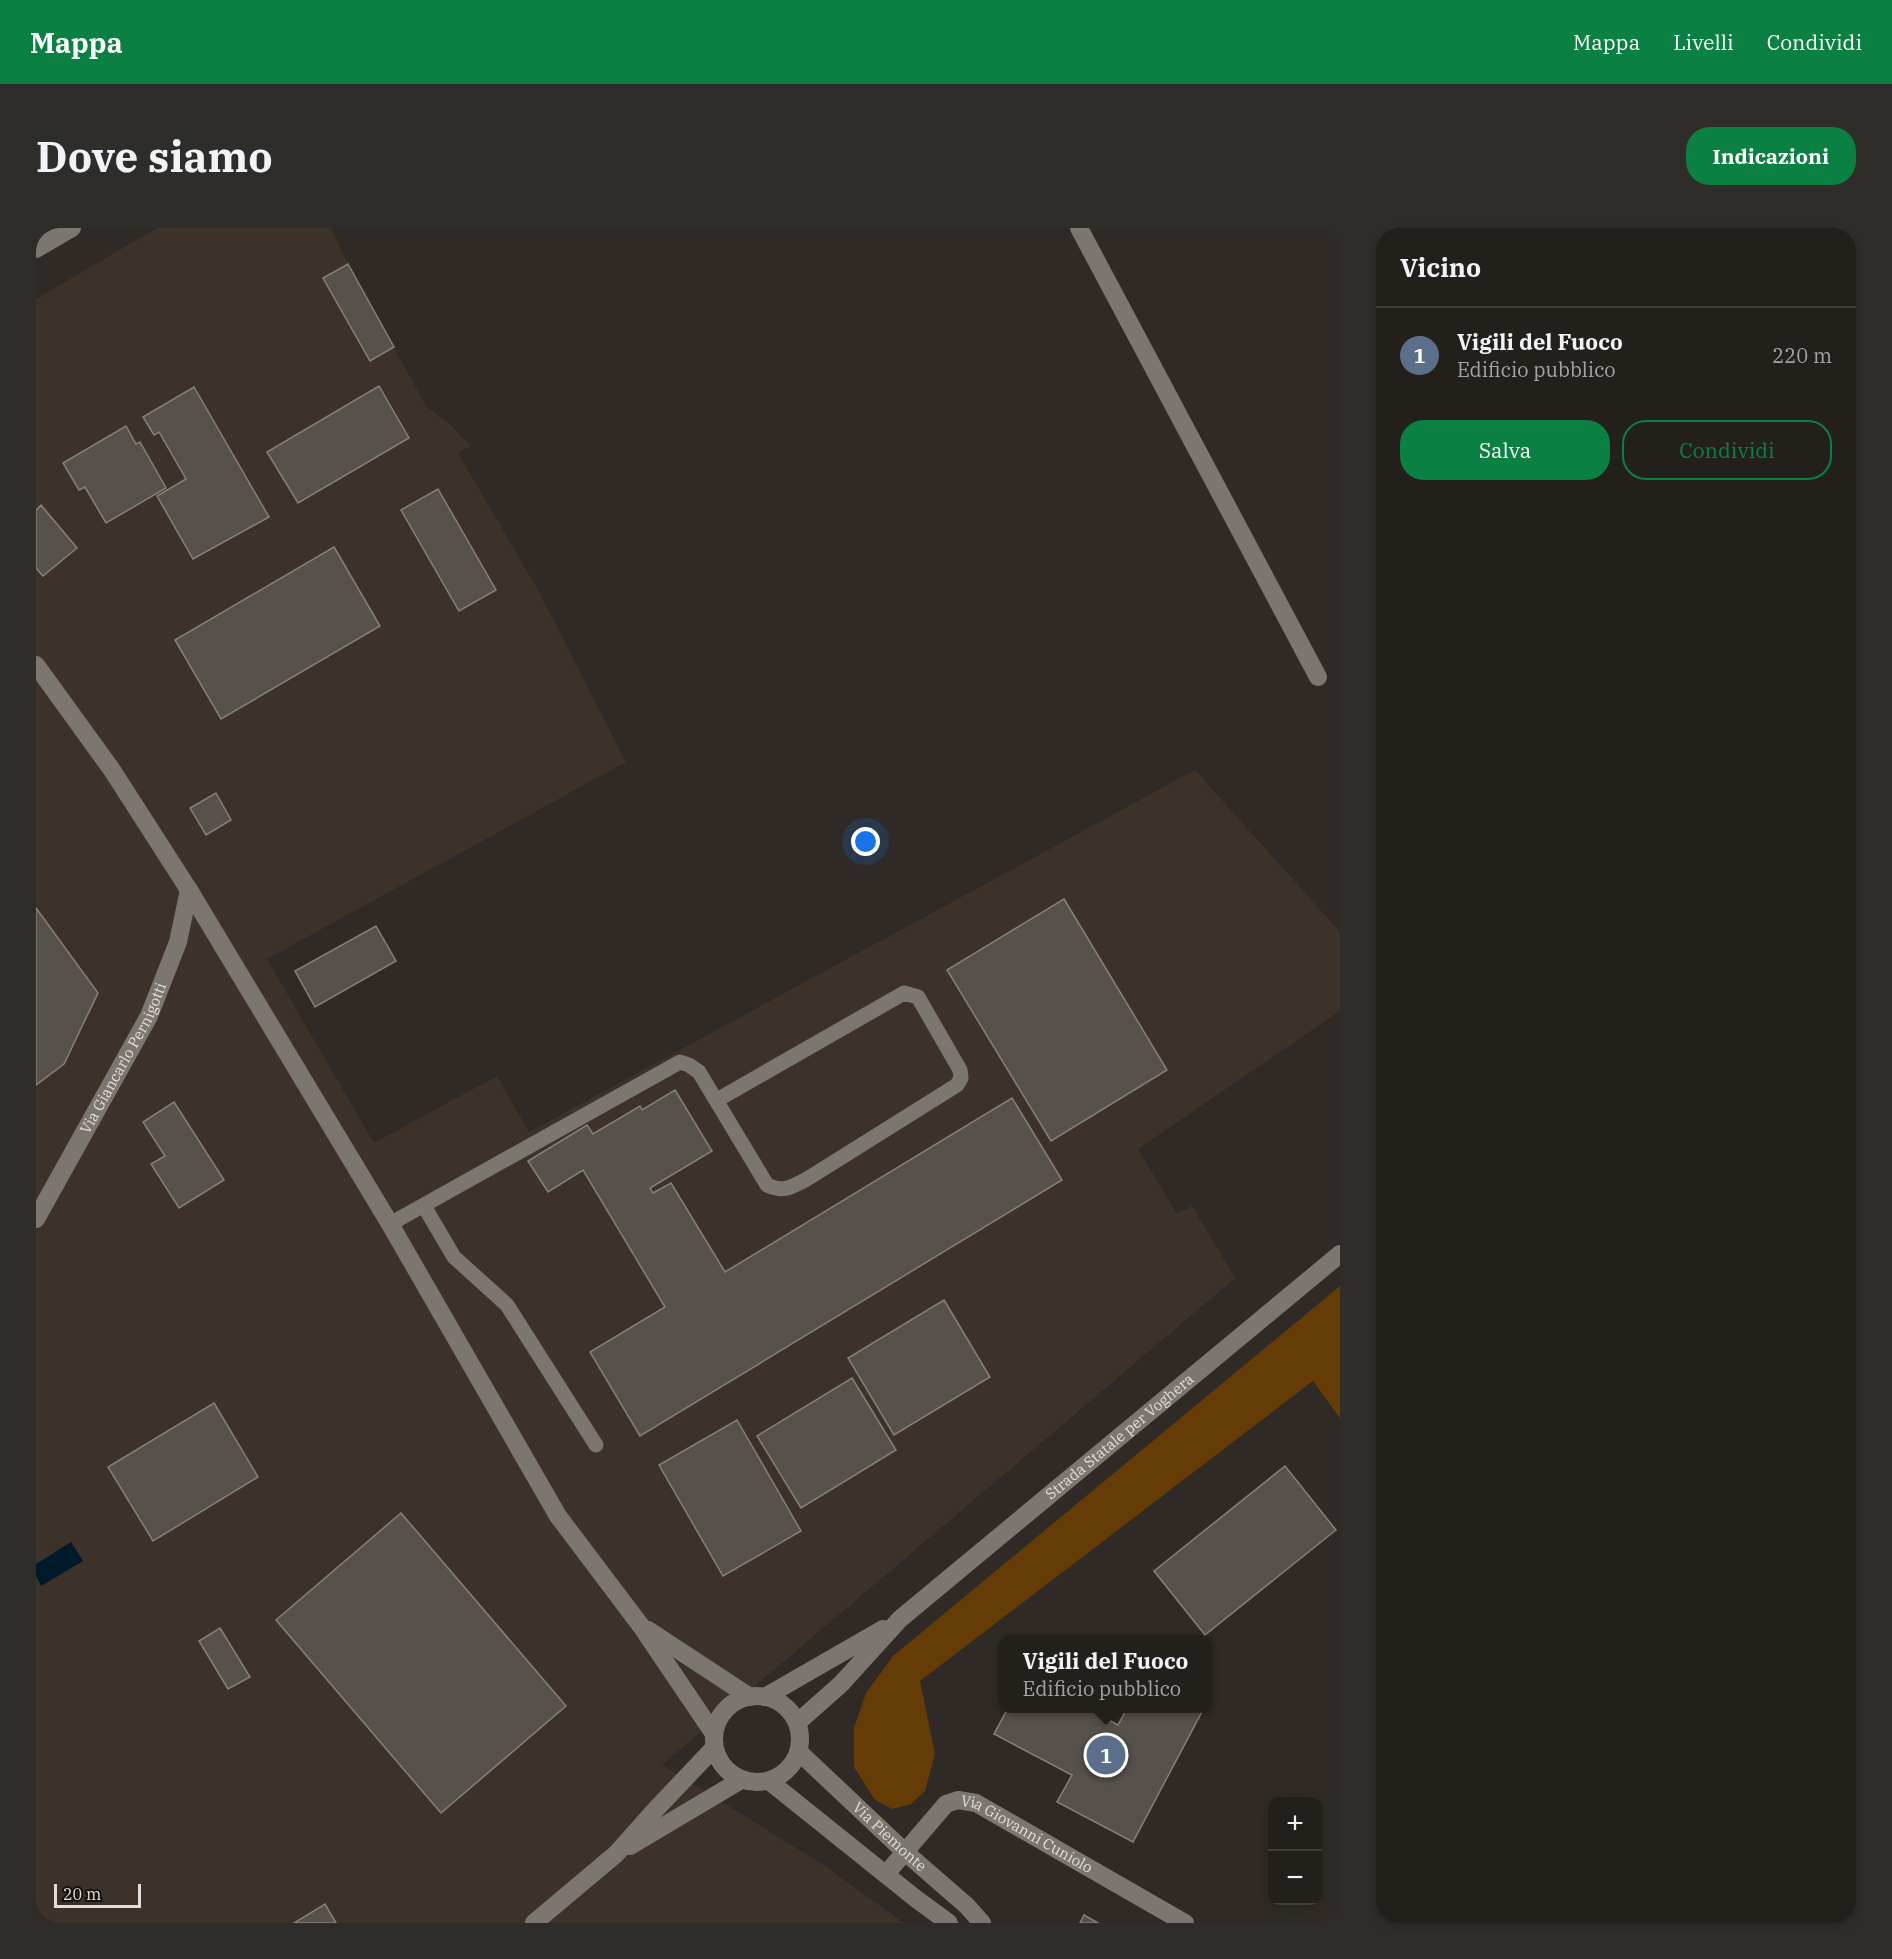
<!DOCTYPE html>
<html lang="it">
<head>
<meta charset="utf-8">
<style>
	:root { --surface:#23201c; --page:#2f2d29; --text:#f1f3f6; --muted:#a3a3a3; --line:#403e3b; --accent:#0b8043 }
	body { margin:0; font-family:"IBM Plex Serif",serif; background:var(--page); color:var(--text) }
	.controls { position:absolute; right:18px; bottom:18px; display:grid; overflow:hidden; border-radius:12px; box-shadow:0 3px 9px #0003 }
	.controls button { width:54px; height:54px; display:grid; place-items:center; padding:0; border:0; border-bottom:2px solid var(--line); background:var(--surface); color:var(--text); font:30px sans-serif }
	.scale { position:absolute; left:18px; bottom:15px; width:87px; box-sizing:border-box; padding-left:6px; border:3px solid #e0ddda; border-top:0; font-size:16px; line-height:21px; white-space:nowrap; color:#e0ddda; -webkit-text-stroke:4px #151311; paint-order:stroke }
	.you { position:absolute; left:830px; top:614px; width:21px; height:21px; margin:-15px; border:4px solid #fff; border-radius:50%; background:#1a73e8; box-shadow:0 0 0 9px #1a73e833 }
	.badge { display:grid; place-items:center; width:39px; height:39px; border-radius:50%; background:var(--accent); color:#fff; font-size:20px; font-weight:700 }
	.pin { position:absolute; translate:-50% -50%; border:3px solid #fff; box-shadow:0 2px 6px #0006 }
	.popup { position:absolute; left:963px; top:1407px; width:213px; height:78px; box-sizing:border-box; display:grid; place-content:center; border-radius:12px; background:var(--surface); filter:drop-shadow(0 2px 4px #0005); font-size:20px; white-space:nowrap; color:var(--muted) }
	.popup b { font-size:22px; color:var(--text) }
	.popup::after { content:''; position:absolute; left:50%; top:100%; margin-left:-12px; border:12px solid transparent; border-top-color:var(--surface) }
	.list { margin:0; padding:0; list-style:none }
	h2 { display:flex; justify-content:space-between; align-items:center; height:78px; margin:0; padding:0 24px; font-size:26px }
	h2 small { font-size:20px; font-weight:400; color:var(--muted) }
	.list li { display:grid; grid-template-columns:39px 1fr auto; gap:18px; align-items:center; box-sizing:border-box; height:96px; padding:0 24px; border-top:2px solid var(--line) }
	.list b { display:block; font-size:22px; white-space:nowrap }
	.list p { margin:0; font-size:20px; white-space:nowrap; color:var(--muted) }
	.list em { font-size:20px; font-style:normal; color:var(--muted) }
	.actions { display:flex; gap:12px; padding:18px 24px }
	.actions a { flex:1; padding:14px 0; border:2px solid var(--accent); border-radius:24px; text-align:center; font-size:21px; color:var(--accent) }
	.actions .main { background:var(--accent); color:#fff }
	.map { position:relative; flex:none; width:1304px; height:1695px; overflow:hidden; border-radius:24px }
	header { display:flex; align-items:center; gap:36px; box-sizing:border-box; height:84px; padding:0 30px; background:var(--accent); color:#fff }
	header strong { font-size:28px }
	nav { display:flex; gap:33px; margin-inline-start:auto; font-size:21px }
	.intro { display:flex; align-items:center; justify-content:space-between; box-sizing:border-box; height:144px; padding:0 36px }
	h1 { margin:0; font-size:42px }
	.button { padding:15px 27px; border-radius:24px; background:var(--accent); color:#fff; font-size:21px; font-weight:700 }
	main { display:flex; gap:36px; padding:0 36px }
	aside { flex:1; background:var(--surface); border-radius:24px; box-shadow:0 3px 9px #0003 }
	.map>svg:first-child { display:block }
	.built { fill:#3c322a }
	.green { fill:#653c06 }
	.water { fill:#001a2b }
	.building { fill:#57514c; stroke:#86807a; stroke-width:1.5 }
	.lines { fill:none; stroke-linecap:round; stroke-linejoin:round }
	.lane { stroke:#7c7670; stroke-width:15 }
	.street { stroke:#7c7670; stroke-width:18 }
	.secondary { stroke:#7c7670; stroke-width:18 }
	.labels { text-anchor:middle; stroke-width:6; stroke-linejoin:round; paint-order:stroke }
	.street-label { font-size:15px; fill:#e0ddda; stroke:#151311 }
</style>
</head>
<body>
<header>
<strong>Mappa</strong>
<nav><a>Mappa</a><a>Livelli</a><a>Condividi</a></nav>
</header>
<div class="intro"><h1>Dove siamo</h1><a class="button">Indicazioni</a></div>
<main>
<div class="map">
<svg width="1304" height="1695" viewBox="0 0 1304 1695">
	<rect width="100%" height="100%" fill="#2f2a25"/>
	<polygon class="built" points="121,0 295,0 312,36 390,178 413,195 434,218 422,225 502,362 590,534 231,731 338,915 461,848 493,904 1159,542 1304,704 1304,783 1102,921 1141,986 1156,978 1199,1050 626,1537 786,1636 868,1695 0,1695 0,71"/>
	<polygon class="green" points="1304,1058 1304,1190 1277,1153 884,1453 899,1526 889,1563 875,1576 856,1581 839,1572 818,1539 818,1500 830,1465 857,1428"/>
	<polygon class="water" points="35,1314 47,1333 5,1358 0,1348 0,1336"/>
	<g class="building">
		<polygon points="312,36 358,119 334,133 287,50"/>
		<polygon points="343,158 373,210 262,275 231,224"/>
		<polygon points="158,159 233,289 157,331 121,268 150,251 123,204 118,207 107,189"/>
		<polygon points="90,198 100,216 104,214 130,260 70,295 49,259 43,262 27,235"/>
		<polygon points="402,261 460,362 423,383 365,282"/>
		<polygon points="5,277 41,320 7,348 0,340 0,282"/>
		<polygon points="298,319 344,398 185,491 139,412"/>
		<polygon points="180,565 195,592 170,607 154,580"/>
		<polygon points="1028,671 1131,842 1015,913 911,742"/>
		<polygon points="0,680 62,765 28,836 0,857"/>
		<polygon points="340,698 360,733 279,779 259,743"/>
		<polygon points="639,862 676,923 614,960 617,965 635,955 689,1044 976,870 1026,952 604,1208 554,1124 629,1079 547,942 512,964 492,933 551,897 557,906 604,878 606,882"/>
		<polygon points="138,874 188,952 143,980 115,936 129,928 107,894"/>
		<polygon points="908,1072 954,1149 858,1207 812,1130"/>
		<polygon points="816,1150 860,1222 765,1280 721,1208"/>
		<polygon points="178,1175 222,1249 117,1313 72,1239"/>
		<polygon points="701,1192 765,1303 687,1348 623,1237"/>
		<polygon points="1249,1238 1300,1302 1169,1407 1118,1343"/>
		<polygon points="365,1285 530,1478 405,1585 240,1392"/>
		<polygon points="184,1400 214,1449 192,1461 163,1413"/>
		<polygon points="972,1480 1050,1480 1082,1497 1091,1480 1168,1480 1097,1614 1021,1574 1036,1547 958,1506"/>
		<polygon points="289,1676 300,1695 258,1695"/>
		<polygon points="1048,1687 1062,1695 1044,1695"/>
	</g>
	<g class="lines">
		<g class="lane">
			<polyline points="388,978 418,1029 471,1077 560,1217"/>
			<path d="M354 996 644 834 653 837 663 844 731 957C748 965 755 959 771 951L921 857 925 850 924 842 882 769 868 765 681 872"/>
		</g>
		<g class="street">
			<polyline points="1043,0 1282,449"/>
			<polyline points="0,21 36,0"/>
			<path id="s1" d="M0 991 113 788 142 714 153 662"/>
			<path id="s2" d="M763 1524 869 1624 931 1678 946 1695"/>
			<polyline points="733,1553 879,1670 913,1695"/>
			<path id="s3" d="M850 1646 910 1576 922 1572 940 1575 1149 1695"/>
		</g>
		<g class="secondary">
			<polyline points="0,437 76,542 153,662 354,996 522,1288 605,1398 678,1506"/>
			<polyline points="612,1402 714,1469"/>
			<circle cx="721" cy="1511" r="43"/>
			<polyline points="729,1469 847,1401"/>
			<path id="s4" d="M761 1495 805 1456 864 1391 1304 1026"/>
			<polyline points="594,1618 705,1552"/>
			<polyline points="498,1695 580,1626 621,1580 678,1520"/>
		</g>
	</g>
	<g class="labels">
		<g class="street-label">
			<text dy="5" stroke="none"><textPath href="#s1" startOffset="183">Via Giancarlo Pernigotti</textPath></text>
			<text dy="5" stroke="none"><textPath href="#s4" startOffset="432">Strada Statale per Voghera</textPath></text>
			<text dy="5" stroke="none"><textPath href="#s2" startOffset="124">Via Piemonte</textPath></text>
			<text dy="5" stroke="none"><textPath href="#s3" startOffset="182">Via Giovanni Cuniolo</textPath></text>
		</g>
	</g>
</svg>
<div class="controls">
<button>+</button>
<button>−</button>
</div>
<div class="scale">20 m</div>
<div class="you"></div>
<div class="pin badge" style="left:1070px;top:1527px;background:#5c6f8a">1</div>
<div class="popup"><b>Vigili del Fuoco</b>Edificio pubblico</div>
</div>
<aside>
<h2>Vicino<small></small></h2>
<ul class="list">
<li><span class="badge" style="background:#5c6f8a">1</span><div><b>Vigili del Fuoco</b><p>Edificio pubblico</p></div><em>220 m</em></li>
</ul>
<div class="actions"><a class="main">Salva</a><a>Condividi</a></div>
</aside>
</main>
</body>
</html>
